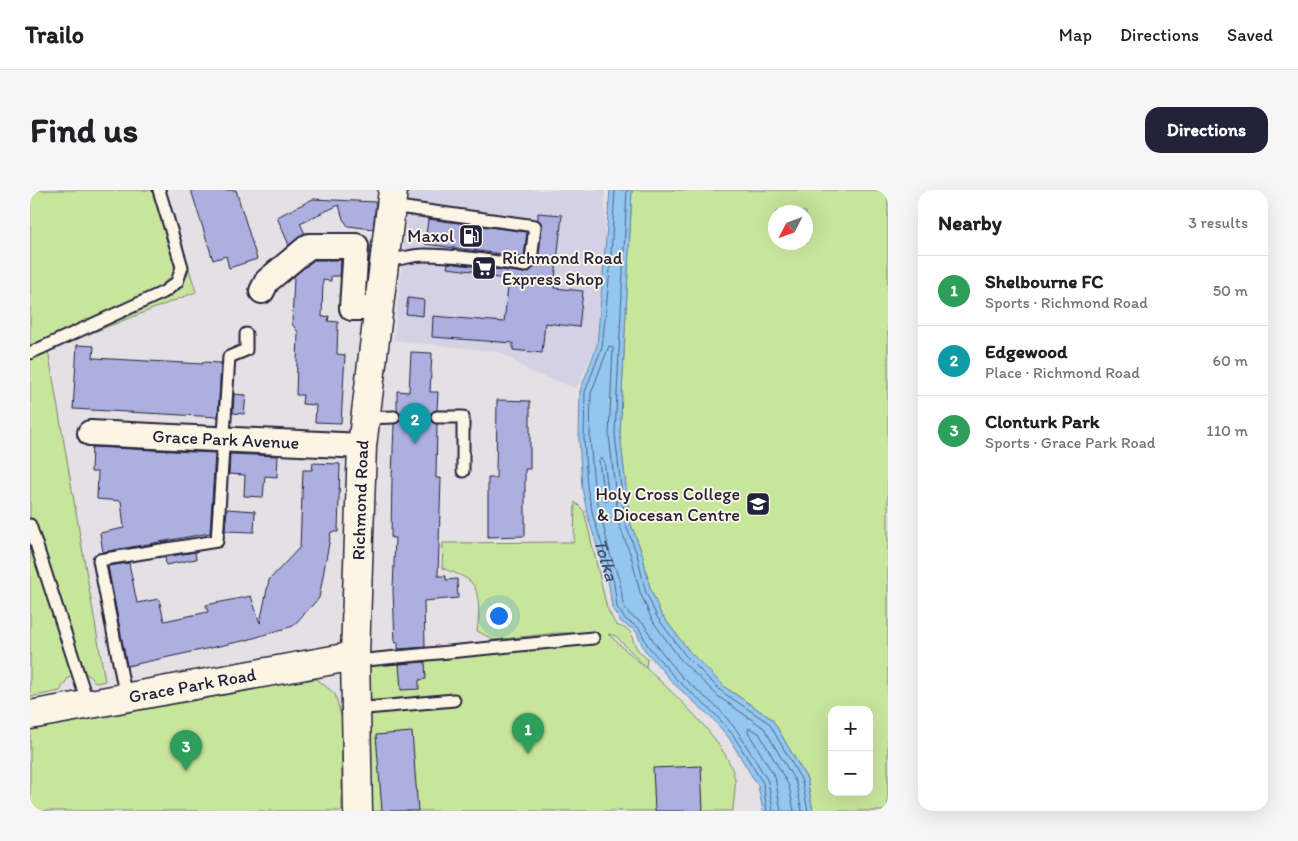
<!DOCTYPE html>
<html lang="en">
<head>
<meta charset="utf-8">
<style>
	:root { --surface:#fff; --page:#f6f6f6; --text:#202124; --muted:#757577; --line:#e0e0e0; --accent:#22223b }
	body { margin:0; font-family:Itim,sans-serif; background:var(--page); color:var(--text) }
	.controls { position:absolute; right:15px; bottom:15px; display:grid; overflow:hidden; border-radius:10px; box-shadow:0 5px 20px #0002 }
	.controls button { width:45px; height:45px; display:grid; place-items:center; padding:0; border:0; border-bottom:1px solid var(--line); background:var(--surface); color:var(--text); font:25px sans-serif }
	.compass { position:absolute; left:738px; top:15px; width:45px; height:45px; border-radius:50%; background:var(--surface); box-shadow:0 5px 20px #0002; rotate:228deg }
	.you { position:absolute; left:468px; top:425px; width:18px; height:18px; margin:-12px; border:4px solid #fff; border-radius:50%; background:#1a73e8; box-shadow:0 0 0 8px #1a73e833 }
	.badge { display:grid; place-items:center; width:32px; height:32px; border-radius:50%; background:var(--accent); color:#fff; font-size:16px; font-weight:700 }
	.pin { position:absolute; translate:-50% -41px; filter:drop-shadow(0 1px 2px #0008) }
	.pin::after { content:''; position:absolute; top:26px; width:18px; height:15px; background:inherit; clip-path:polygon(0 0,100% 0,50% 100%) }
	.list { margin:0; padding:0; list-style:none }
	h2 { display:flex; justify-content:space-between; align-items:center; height:65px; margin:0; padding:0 20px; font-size:21px }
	h2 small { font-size:16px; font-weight:400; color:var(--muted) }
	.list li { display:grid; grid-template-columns:32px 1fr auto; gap:15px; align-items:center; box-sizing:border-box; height:70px; padding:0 20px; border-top:1px solid var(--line) }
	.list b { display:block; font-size:19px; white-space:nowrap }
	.list p { margin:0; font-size:16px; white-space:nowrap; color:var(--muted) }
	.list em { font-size:16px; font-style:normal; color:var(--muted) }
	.map { position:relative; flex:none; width:858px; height:621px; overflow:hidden; border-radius:15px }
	header { display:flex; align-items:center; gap:30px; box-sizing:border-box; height:70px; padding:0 25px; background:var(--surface); border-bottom:1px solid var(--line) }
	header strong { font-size:24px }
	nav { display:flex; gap:28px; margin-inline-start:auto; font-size:18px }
	.intro { display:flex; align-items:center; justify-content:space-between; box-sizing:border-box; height:120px; padding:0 30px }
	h1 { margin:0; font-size:35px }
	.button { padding:12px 22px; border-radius:15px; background:var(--accent); color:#fff; font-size:18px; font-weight:700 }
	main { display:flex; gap:30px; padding:0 30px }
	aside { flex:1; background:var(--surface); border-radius:15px; box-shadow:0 5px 20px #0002 }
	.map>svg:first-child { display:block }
	.built { fill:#d3d1e3 }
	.green { fill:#c8e59c; stroke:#75846c; fill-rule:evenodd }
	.water { fill:#93c6f0; stroke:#6684a8 }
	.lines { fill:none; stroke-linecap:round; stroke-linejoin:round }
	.shore { stroke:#4f6483; stroke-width:1 }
	.building { fill:#acafe0; stroke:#22223b }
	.lane-casing { stroke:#22223b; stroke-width:15 }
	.street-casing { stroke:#22223b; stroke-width:28 }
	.secondary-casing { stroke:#22223b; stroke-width:31 }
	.lane { stroke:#fcf5e5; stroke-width:11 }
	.street { stroke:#fcf5e5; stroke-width:24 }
	.secondary { stroke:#fcf5e5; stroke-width:28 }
	.labels { text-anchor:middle; stroke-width:4; stroke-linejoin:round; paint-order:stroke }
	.poi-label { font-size:18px; fill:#22223b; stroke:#fcf5e5; text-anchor:end }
	.street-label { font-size:18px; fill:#22223b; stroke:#fcf5e5 }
	.water-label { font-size:19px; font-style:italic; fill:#445371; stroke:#fcf5e5 }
</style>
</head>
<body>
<header>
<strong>Trailo</strong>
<nav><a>Map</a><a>Directions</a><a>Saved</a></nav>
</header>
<div class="intro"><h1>Find us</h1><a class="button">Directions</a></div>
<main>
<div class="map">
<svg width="858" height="621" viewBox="0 0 858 621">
	<rect width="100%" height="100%" fill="#e4e0e4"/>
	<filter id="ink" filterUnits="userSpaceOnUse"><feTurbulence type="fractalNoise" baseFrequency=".02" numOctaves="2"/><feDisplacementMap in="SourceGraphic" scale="10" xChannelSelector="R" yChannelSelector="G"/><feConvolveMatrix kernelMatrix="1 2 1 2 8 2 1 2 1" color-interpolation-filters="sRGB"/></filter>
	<g filter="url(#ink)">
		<polygon class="built" points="379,0 575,0 575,80 567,156 546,198 501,182 471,162 364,150"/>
		<g class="green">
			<polygon points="0,0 135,0 166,102 18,160 75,491 66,493 57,484 38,488 30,501 0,507"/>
			<path d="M602 0H858V621H783L777 589 742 529 696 498 659 461 631 424 620 398 612 363 600 332 590 244ZM746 22H776V52H746ZM802 520H839V602H802Z"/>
			<path d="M545 312 554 321 577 418 586 435C606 442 598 441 606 457 608 461 613 465 617 469L616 477 586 446 578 444C612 476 698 544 705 590 706 600 703 611 703 621H339L333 465 567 443H527L464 450 447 441C449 428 451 401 441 392 433 385 421 382 412 378L413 353 544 352Z"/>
			<polygon points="287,489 305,504 312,529 312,621 0,621 0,540 239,495"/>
		</g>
		<polygon class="water" points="580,0 602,0 590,244 600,332 612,363 620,398 631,424 659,461 696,498 742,529 777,589 783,621 733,621 728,596 699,548 682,528 643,493 614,459 606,441 591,432 582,418 579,395 558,327 552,298 549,249 550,201 567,156"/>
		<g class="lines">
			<g class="shore">
				<path id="s1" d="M585 0 580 80 572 157 555 202 554 249 557 297 563 326 584 393 587 417 595 429 609 438 618 456 647 490 685 524 703 545 733 593 737 621"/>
				<polyline points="597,0 585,244 595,333 607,364 615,400 627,427 655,465 692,502 739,533 772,591 778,621"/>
				<polygon points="572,268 574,271 579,308 576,311 574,309 569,271"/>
				<polyline points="743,621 738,591 708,542 690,520 651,486 624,452 614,434 599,424 593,414 590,392 580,364 564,296 560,249 561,203 579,156 583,158 579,245 589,334 601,366 610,402 622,430 650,469 689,507 734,538 766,593 772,621"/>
				<polyline points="751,621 745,587 718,542 719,538 729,543 759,596 764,621"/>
			</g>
		</g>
		<g class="building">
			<polygon points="161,0 206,0 227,69 199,78 196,66 183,70"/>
			<polygon points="283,9 346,12 343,39 318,36 313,29 309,15 270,33 275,44 259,55 247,27"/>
			<polygon points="508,23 532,25 524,98 553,101 549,137 515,133 512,163 483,160 483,153 402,147 403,126 474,132 479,89 449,86 450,82 417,78 418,73 494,83 499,82 508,72 512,36 508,29"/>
			<polygon points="398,29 497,42 494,67 395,54"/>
			<polygon points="284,70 311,70 310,86 301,86 301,91 293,90 292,127 299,126 298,131 308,132 307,164 315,165 311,233 285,232 286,215 272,214 273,205 266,205 268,142 262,134 264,86"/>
			<polygon points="378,108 394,110 393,126 376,124"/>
			<polygon points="47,155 64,156 63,168 173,174 173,172 191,173 188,227 43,219"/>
			<polygon points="381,162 402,163 400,202 408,202 407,220 401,223 400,227 403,233 407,234 406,288 411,288 408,386 416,386 416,390 427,389 428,408 394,411 395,457 368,459 368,452 365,453 363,400 365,348 361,348 362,287 364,234 368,233 371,227 367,220 367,201 379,202"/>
			<polygon points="204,204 216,205 214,224 203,223"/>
			<polygon points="467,210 500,211 500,279 495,279 495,346 458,347 458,288 466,288"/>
			<polygon points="62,257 185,263 180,343 73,362 70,343 94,338 91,311 67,309 68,282 61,282"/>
			<polygon points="200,264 248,266 247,287 235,286 233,307 214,306 215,285 199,284"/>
			<polygon points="283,273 310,274 308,342 301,342 289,408 263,436 217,450 97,476 78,376 99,373 107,413 129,409 134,431 178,422 176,415 221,406 230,433 239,390 270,357 273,280 282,280"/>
			<polygon points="197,319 225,321 224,342 195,341"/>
			<polygon points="165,362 166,369 136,375 135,367"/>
			<polygon points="395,472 396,489 389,490 389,499 371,500 369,474"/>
			<polygon points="382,542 388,621 352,621 346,545"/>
			<polygon points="671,576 673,621 625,621 623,578"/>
		</g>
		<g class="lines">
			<defs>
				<g id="lane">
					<path d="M355 69C369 71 380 65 394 65 428 65 462 71 495 76L501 71 505 36 361 16"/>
					<polyline points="0,163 134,102 147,92 152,77 129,0"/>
					<polyline points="407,227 433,227 433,281"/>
					<polyline points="336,228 364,227"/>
					<polyline points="0,335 58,514"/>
					<polyline points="326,471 563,448"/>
					<polyline points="96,508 69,370 187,351 199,167 216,160 216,144"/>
					<polyline points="326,519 424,510"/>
				</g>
				<g id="street">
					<polyline points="232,101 237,91 279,56 326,56 322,118 347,118"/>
					<path id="s2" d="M60 243 332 256"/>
				</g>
				<g id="secondary">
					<path id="s3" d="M0 525 325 466"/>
					<path id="s4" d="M328 621 325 466 332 256 363 0"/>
				</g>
			</defs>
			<use href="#lane" class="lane-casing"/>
			<use href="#street" class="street-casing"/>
			<use href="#secondary" class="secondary-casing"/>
			<use href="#lane" class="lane"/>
			<use href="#street" class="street"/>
			<use href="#secondary" class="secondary"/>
		</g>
	</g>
	<defs>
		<symbol id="fuel-square" viewBox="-11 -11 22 22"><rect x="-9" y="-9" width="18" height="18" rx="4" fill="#22223b" stroke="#fcf5e5"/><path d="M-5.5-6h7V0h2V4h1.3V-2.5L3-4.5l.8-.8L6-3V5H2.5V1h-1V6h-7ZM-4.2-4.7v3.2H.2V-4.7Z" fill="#fff"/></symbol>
		<symbol id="supermarket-square" viewBox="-11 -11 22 22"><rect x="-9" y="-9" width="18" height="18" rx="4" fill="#22223b" stroke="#fcf5e5"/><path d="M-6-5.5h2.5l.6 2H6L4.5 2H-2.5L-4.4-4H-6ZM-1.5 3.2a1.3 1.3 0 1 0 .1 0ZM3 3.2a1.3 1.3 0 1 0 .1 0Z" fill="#fff"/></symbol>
		<symbol id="university-square" viewBox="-11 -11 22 22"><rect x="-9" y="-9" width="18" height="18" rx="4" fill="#22223b" stroke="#fcf5e5"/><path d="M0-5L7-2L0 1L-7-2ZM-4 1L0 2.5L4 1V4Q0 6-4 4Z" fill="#fff"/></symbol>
	</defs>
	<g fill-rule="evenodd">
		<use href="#fuel-square" x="427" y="32" width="28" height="28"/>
		<use href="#supermarket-square" x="440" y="64" width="28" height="28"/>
		<use href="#university-square" x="714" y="300" width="28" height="28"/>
	</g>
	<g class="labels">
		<g class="poi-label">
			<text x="424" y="52">Maxol</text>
			<text x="472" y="74" text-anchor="start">Richmond Road<tspan x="472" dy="21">Express Shop</tspan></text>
			<text x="710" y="310">Holy Cross College<tspan x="710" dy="21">&amp; Diocesan Centre</tspan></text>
		</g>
		<g class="street-label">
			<text dy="6" stroke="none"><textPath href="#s2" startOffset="136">Grace Park Avenue</textPath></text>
			<text dy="6" stroke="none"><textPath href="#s4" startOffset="311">Richmond Road</textPath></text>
			<text dy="6" stroke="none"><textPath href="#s3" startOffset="165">Grace Park Road</textPath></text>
		</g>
		<g class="water-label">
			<text dy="7" stroke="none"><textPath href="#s1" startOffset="376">Tolka</textPath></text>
		</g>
	</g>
</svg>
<div class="controls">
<button>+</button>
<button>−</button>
</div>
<svg class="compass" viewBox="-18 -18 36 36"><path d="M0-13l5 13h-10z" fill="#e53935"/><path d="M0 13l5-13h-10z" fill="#757577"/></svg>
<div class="you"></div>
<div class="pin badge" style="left:498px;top:564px;background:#2e9e5b">1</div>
<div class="pin badge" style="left:385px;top:254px;background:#0f9aa8">2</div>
<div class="pin badge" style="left:156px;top:581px;background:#2e9e5b">3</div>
</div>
<aside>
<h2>Nearby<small>3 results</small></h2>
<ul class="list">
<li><span class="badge" style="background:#2e9e5b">1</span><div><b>Shelbourne FC</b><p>Sports · Richmond Road</p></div><em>50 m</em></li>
<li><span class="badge" style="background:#0f9aa8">2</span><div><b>Edgewood</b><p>Place · Richmond Road</p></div><em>60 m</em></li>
<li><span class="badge" style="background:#2e9e5b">3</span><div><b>Clonturk Park</b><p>Sports · Grace Park Road</p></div><em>110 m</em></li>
</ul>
</aside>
</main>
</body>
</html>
